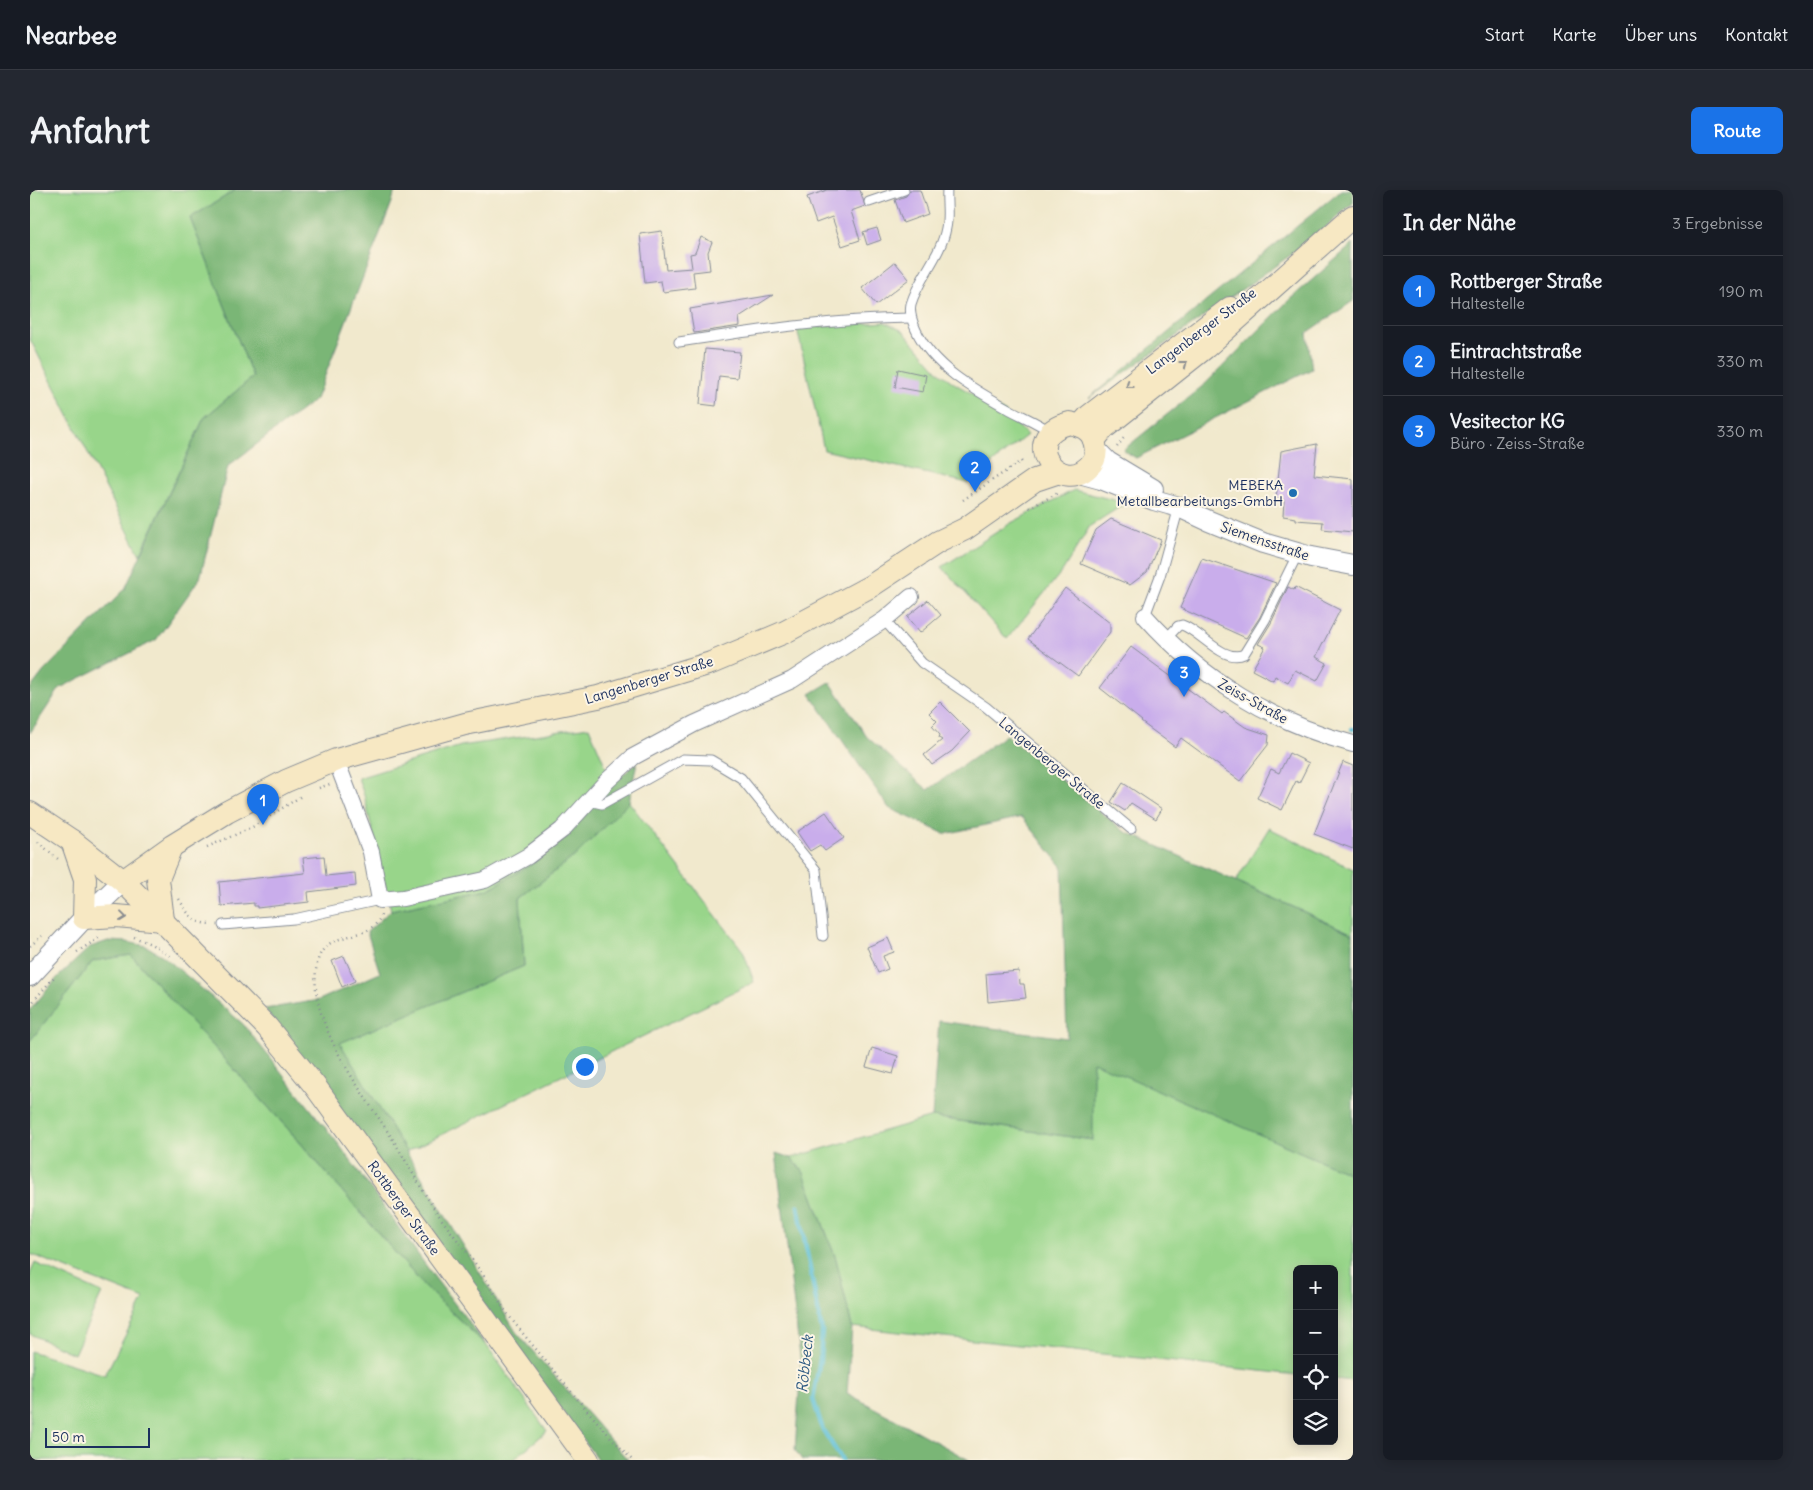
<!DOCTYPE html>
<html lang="de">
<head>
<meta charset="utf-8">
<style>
	:root { --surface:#171b24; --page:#242831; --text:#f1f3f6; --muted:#9ea1a6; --line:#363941; --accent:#1a73e8 }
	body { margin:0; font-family:Delius,sans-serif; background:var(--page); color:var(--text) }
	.controls { position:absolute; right:15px; bottom:15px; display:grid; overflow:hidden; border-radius:8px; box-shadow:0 2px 12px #0003 }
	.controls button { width:45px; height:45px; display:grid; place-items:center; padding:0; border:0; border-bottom:1px solid var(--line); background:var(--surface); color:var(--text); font:25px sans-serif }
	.scale { position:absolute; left:15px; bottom:12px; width:105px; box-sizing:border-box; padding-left:5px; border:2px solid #1b2f5e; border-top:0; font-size:14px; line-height:18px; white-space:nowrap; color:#1b2f5e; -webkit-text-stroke:4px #fcf5e5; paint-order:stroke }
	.you { position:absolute; left:554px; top:876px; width:18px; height:18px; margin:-12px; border:4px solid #fff; border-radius:50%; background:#1a73e8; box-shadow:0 0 0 8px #1a73e833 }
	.badge { display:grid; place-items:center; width:32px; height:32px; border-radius:50%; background:var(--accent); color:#fff; font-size:16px; font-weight:700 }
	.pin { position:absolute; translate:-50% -41px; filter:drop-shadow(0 1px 2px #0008) }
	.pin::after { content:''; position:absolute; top:26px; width:18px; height:15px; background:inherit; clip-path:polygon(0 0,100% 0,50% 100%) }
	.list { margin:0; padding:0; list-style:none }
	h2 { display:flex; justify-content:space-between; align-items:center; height:65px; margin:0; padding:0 20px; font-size:21px }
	h2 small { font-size:16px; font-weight:400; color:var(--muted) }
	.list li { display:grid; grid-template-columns:32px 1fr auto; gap:15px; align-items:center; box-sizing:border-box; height:70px; padding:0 20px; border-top:1px solid var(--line) }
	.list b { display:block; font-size:19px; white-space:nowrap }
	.list p { margin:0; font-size:16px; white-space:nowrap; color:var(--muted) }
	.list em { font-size:16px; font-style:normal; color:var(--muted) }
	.icon { flex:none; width:28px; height:28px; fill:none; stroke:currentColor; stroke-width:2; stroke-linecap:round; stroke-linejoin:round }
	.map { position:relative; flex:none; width:1323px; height:1270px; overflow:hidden; border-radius:8px }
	header { display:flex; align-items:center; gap:30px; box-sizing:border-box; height:70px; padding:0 25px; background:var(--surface); border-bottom:1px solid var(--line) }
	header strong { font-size:24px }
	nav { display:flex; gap:28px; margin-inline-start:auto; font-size:18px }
	.intro { display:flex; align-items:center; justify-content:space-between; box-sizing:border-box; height:120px; padding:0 30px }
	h1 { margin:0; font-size:35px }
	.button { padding:12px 22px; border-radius:8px; background:var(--accent); color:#fff; font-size:18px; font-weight:700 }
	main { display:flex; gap:30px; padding:0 30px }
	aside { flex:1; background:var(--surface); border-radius:8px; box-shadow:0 2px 12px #0003 }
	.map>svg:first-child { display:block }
	.green { fill:#98d58a; stroke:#5a8274 }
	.forest { fill:#7ab676; stroke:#4a726a }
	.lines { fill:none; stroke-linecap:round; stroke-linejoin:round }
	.stream { stroke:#5abfd8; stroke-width:4.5 }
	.building { fill:#c9adeb }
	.service-casing { stroke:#868c96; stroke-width:11 }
	.minor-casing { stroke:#868c96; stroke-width:18 }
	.tertiary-casing { stroke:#868c96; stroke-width:22 }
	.secondary-casing { stroke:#868c96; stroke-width:24 }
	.path { stroke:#868c96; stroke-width:2.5; stroke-dasharray:1 4; stroke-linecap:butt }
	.service { stroke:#fff; stroke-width:9 }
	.minor { stroke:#fff; stroke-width:16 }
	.tertiary { stroke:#fff; stroke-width:20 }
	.secondary { stroke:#f7e8c3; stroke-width:22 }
	.oneway { stroke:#898c90 }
	.poi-dot { fill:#1f6fb2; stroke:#fcf5e5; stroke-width:2 }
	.labels { text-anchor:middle; stroke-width:4; stroke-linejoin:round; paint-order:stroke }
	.street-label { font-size:14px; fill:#1b2f5e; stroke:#fcf5e5 }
	.poi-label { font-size:14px; fill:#1b2f5e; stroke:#fcf5e5; text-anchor:end }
	.water-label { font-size:15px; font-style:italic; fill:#2e5a83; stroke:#fcf5e5 }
</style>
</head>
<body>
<header>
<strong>Nearbee</strong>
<nav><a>Start</a><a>Karte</a><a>Über uns</a><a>Kontakt</a></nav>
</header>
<div class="intro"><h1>Anfahrt</h1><a class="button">Route</a></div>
<main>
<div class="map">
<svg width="1323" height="1270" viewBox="0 0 1323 1270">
	<rect width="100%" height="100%" fill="#fcf5e5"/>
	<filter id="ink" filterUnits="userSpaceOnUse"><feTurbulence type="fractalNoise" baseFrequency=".02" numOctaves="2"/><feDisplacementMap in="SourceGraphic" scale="10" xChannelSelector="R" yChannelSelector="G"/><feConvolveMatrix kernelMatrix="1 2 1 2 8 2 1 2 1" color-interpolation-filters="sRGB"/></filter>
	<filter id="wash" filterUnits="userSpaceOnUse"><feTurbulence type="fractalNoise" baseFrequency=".0096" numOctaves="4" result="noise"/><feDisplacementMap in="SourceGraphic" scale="20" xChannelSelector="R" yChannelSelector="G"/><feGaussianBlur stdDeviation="1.12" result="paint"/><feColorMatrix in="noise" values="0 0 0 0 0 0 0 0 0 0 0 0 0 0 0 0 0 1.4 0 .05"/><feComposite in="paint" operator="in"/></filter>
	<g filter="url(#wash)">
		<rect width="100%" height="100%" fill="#f1e9cd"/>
		<g class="green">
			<polygon points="0,0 206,0 160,28 223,187 174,228 110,365 0,149"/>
			<polygon points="855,132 873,141 910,183 927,195 976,223 997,245 938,293 794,260 767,138"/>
			<polygon points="1044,300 1096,313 1060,336 1033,380 977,449 912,377 981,333"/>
			<polygon points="559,537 583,594 536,647 502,674 457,700 361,720 334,605 328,588 431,556"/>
			<polygon points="599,612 713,761 724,792 376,962 309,853 494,776 490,708 546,665"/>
			<polygon points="1239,638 1323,679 1323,744 1206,691"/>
			<polygon points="101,765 267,949 395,1097 457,1156 517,1241 483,1270 0,1270 0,1161 75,1185 114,1109 0,1064 0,851 63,771"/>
			<polygon points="1062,871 1323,985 1323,1191 1304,1189 1304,1079 1267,1079 1267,1185 822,1137 806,1069 773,981 761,968 902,927 1062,950"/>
			<polygon points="5,1073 72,1103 44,1164 0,1144 0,1084"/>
		</g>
		<g class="forest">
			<polygon points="206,0 365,0 362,12 286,209 198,276 170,388 126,450 30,498 0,543 0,499 14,481 95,399 174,228 223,187 160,28"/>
			<polygon points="1311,0 1323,0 1323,13 1279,52 1059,208"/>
			<polygon points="1323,54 1323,111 1277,143 1282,179 1106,268 1093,260 1175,194 1258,111"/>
			<polygon points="800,492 837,547 898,600 976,545 1094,641 1323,744 1323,985 1063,872 1063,950 902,927 909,831 1037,848 1032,676 992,627 915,644 859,618 780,504"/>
			<polygon points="607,572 599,612 546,665 490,708 494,776 310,853 486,1142 598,1270 568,1270 235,819 289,810 350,783 337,742 361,720 457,700 502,674 536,647 583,594"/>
			<polygon points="78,751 97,752 116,756 133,766 164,792 213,834 310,956 405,1088 457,1156 395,1097 267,949 101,765 63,771 0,851 0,820 27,788 60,757"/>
			<polygon points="746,963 761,968 773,981 806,1069 822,1137 817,1203 939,1270 772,1270 765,1260 771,1175"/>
		</g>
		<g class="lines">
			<g class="stream">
				<polyline points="1322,539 1323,539"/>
				<polyline points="768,1016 792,1141 790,1169 783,1209 793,1240 812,1270"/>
			</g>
		</g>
		<g id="blocks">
			<g class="building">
				<polygon points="797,0 830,0 835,16 821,21 830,50 812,56 802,27 786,33 777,7"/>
				<polygon points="880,0 890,0 898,24 873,33 865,10 876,6"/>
				<polygon points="847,38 851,50 837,55 833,42"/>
				<polygon points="632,41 636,80 662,78 660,64 665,63 671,47 682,52 678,62 680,80 663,82 665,98 633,102 631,91 615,93 610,44"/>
				<polygon points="865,72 879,89 846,115 832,98"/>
				<polygon points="743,105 709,127 710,136 664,143 660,119"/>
				<polygon points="675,159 710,162 707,188 689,186 686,216 670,214"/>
				<polygon points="868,179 896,185 893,202 865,197"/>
				<polygon points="1287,254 1284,285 1323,289 1323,342 1292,339 1293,332 1266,330 1266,328 1253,326 1254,310 1246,309 1251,261"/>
				<polygon points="1081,329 1131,350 1117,382 1100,395 1051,374 1066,340"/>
				<polygon points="1172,368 1246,393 1230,427 1216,448 1150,418"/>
				<polygon points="1258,397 1264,400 1265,397 1310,420 1286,467 1297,473 1287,491 1265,480 1258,493 1245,486 1243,491 1222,480 1235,457 1228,454 1241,433"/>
				<polygon points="1035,398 1080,433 1080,442 1048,486 998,449"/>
				<polygon points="898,410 911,425 890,443 877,427"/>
				<polygon points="1101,457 1192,524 1194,522 1215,537 1239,545 1238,555 1210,591 1151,548 1145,557 1111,532 1112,531 1070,498"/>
				<polygon points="910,512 940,542 922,561 902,575 894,565 912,550 909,548 910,545 902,536 907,531 899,523"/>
				<polygon points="1259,563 1279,573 1269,593 1266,591 1252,620 1227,608 1241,579 1249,583"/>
				<polygon points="1313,572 1323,576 1323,659 1284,644"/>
				<polygon points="1093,593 1132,619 1126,629 1101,613 1095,621 1081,612"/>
				<polygon points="796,622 814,648 795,661 790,655 780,661 767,642"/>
				<polygon points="294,666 296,686 325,683 326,696 278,702 279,712 227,718 227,716 224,716 224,713 191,716 189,692 275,683 273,668"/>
				<polygon points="858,748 864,762 853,766 858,779 848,783 837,757"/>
				<polygon points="314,766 325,791 312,797 302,771"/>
				<polygon points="989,781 990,794 994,794 996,808 958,812 956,784"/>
				<polygon points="842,858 868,866 863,884 836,877"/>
			</g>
		</g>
	</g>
	<g filter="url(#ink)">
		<use href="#blocks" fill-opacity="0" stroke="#868c96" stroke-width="1"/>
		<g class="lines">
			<defs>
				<g id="service">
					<path d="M917 0C916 13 919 25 916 38 911 66 889 87 881 114 879 123 882 131 886 140 902 176 943 199 977 218 991 226 1007 232 1021 242"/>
					<polyline points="839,12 874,0"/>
					<path d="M649 152C726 140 803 129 881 128"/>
					<polyline points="1115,426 1130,386 1149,317"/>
					<polyline points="854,430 892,473 956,517 1101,639"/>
					<path d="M1136 449 1148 436 1152 435C1170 441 1194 474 1214 464L1235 430 1268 363"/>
					<polyline points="559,611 572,614 653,569 681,570 711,588 786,680 793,746"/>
					<polyline points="193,735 264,729 350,710"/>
				</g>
				<g id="minor">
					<path d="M1115 426C1170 488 1243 533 1323 554"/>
					<polyline points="306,570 341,662 350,710 373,708 455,690 498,666 532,640 577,591 603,567 664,534 762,490 854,430 881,407"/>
				</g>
				<g id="tertiary">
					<polyline points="1066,260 1078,272 1123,299"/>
					<polyline points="1049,283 1071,289 1124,310 1149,317 1179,331 1233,353 1281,367 1323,375"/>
					<polyline points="0,786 54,728 93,691"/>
				</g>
				<g id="secondary">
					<path d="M1040 233C1046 235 1053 236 1058 241 1065 247 1069 264 1062 273 1031 311 984 246 1040 233Z"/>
					<polyline points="1050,236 1059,226 1200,118"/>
					<polyline points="1064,250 1074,238 1176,157 1323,26"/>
					<polyline points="0,623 42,651 93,691 237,837 285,896 558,1270"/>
					<polyline points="42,651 55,689 54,728 86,726 133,730"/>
					<polyline points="93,691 142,656 197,622 256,591 306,570 435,534 568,507 681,473 755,442 841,396 908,352 935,339 1005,290 1029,282"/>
					<polyline points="133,730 128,689 141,657"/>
				</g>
			</defs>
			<use href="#service" class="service-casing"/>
			<use href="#minor" class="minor-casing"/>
			<use href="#tertiary" class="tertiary-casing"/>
			<use href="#secondary" class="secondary-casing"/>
			<g class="path">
				<polyline points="1087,257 1096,245"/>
				<polyline points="933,310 991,271 994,275"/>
				<polyline points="999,318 1028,303"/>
				<polyline points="289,598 300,594"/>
				<polyline points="8,652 28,669"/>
				<polyline points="177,657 221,638 273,605"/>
				<path d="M149 709C158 724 163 734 182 734"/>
				<path d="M351 725C341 755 294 736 287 774 275 832 336 906 365 953 377 973 388 993 400 1012 415 1036 435 1058 451 1082 461 1096 469 1112 479 1126 489 1139 500 1152 510 1164 540 1201 570 1236 602 1270"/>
				<polyline points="104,747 121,754 141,767"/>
				<polyline points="0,756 12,746"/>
				<polyline points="47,762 72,746"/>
				<polyline points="0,815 25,786"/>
			</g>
			<use href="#service" class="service"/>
			<use href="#minor" class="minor"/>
			<use href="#tertiary" class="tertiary"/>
			<use href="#secondary" class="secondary"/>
		</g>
		<defs><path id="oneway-chevron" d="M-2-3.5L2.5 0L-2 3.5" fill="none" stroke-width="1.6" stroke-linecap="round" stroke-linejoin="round" transform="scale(1.25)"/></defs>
		<g class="oneway">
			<use href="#oneway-chevron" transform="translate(1154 174) rotate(-38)"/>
			<use href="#oneway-chevron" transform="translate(1099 195) rotate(142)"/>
			<use href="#oneway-chevron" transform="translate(93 727) rotate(7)"/>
		</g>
	</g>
	<circle class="poi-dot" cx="1263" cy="303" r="5"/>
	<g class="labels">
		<g class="street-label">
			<text transform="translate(1171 141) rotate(-37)" y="5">Langenberger Straße</text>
			<text transform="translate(1235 351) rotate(19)" y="5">Siemensstraße</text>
			<text transform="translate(619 490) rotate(-17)" y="5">Langenberger Straße</text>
			<text transform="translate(1223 511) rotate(29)" y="5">Zeiss-Straße</text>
			<text transform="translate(1022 573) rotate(40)" y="5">Langenberger Straße</text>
			<text transform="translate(374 1018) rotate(54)" y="5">Rottberger Straße</text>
		</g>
		<g class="poi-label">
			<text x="1253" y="300">MEBEKA<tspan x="1253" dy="16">Metallbearbeitungs-GmbH</tspan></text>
		</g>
		<g class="water-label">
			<text transform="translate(775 1174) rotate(-84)" y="5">Röbbeck</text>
		</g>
	</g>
</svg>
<div class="controls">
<button>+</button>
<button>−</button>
<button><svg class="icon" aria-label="locate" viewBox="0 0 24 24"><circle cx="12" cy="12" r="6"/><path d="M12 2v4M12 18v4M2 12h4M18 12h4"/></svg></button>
<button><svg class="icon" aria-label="layers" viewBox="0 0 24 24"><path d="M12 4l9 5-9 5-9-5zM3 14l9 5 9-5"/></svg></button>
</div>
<div class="scale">50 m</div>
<div class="you"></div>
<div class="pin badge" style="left:233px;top:635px">1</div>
<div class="pin badge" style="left:945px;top:302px">2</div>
<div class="pin badge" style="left:1154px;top:507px">3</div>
</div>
<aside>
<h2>In der Nähe<small>3 Ergebnisse</small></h2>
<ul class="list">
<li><span class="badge">1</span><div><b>Rottberger Straße</b><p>Haltestelle</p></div><em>190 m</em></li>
<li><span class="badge">2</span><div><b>Eintrachtstraße</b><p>Haltestelle</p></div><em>330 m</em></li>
<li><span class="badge">3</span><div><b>Vesitector KG</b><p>Büro · Zeiss-Straße</p></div><em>330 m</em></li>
</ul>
</aside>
</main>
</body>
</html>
